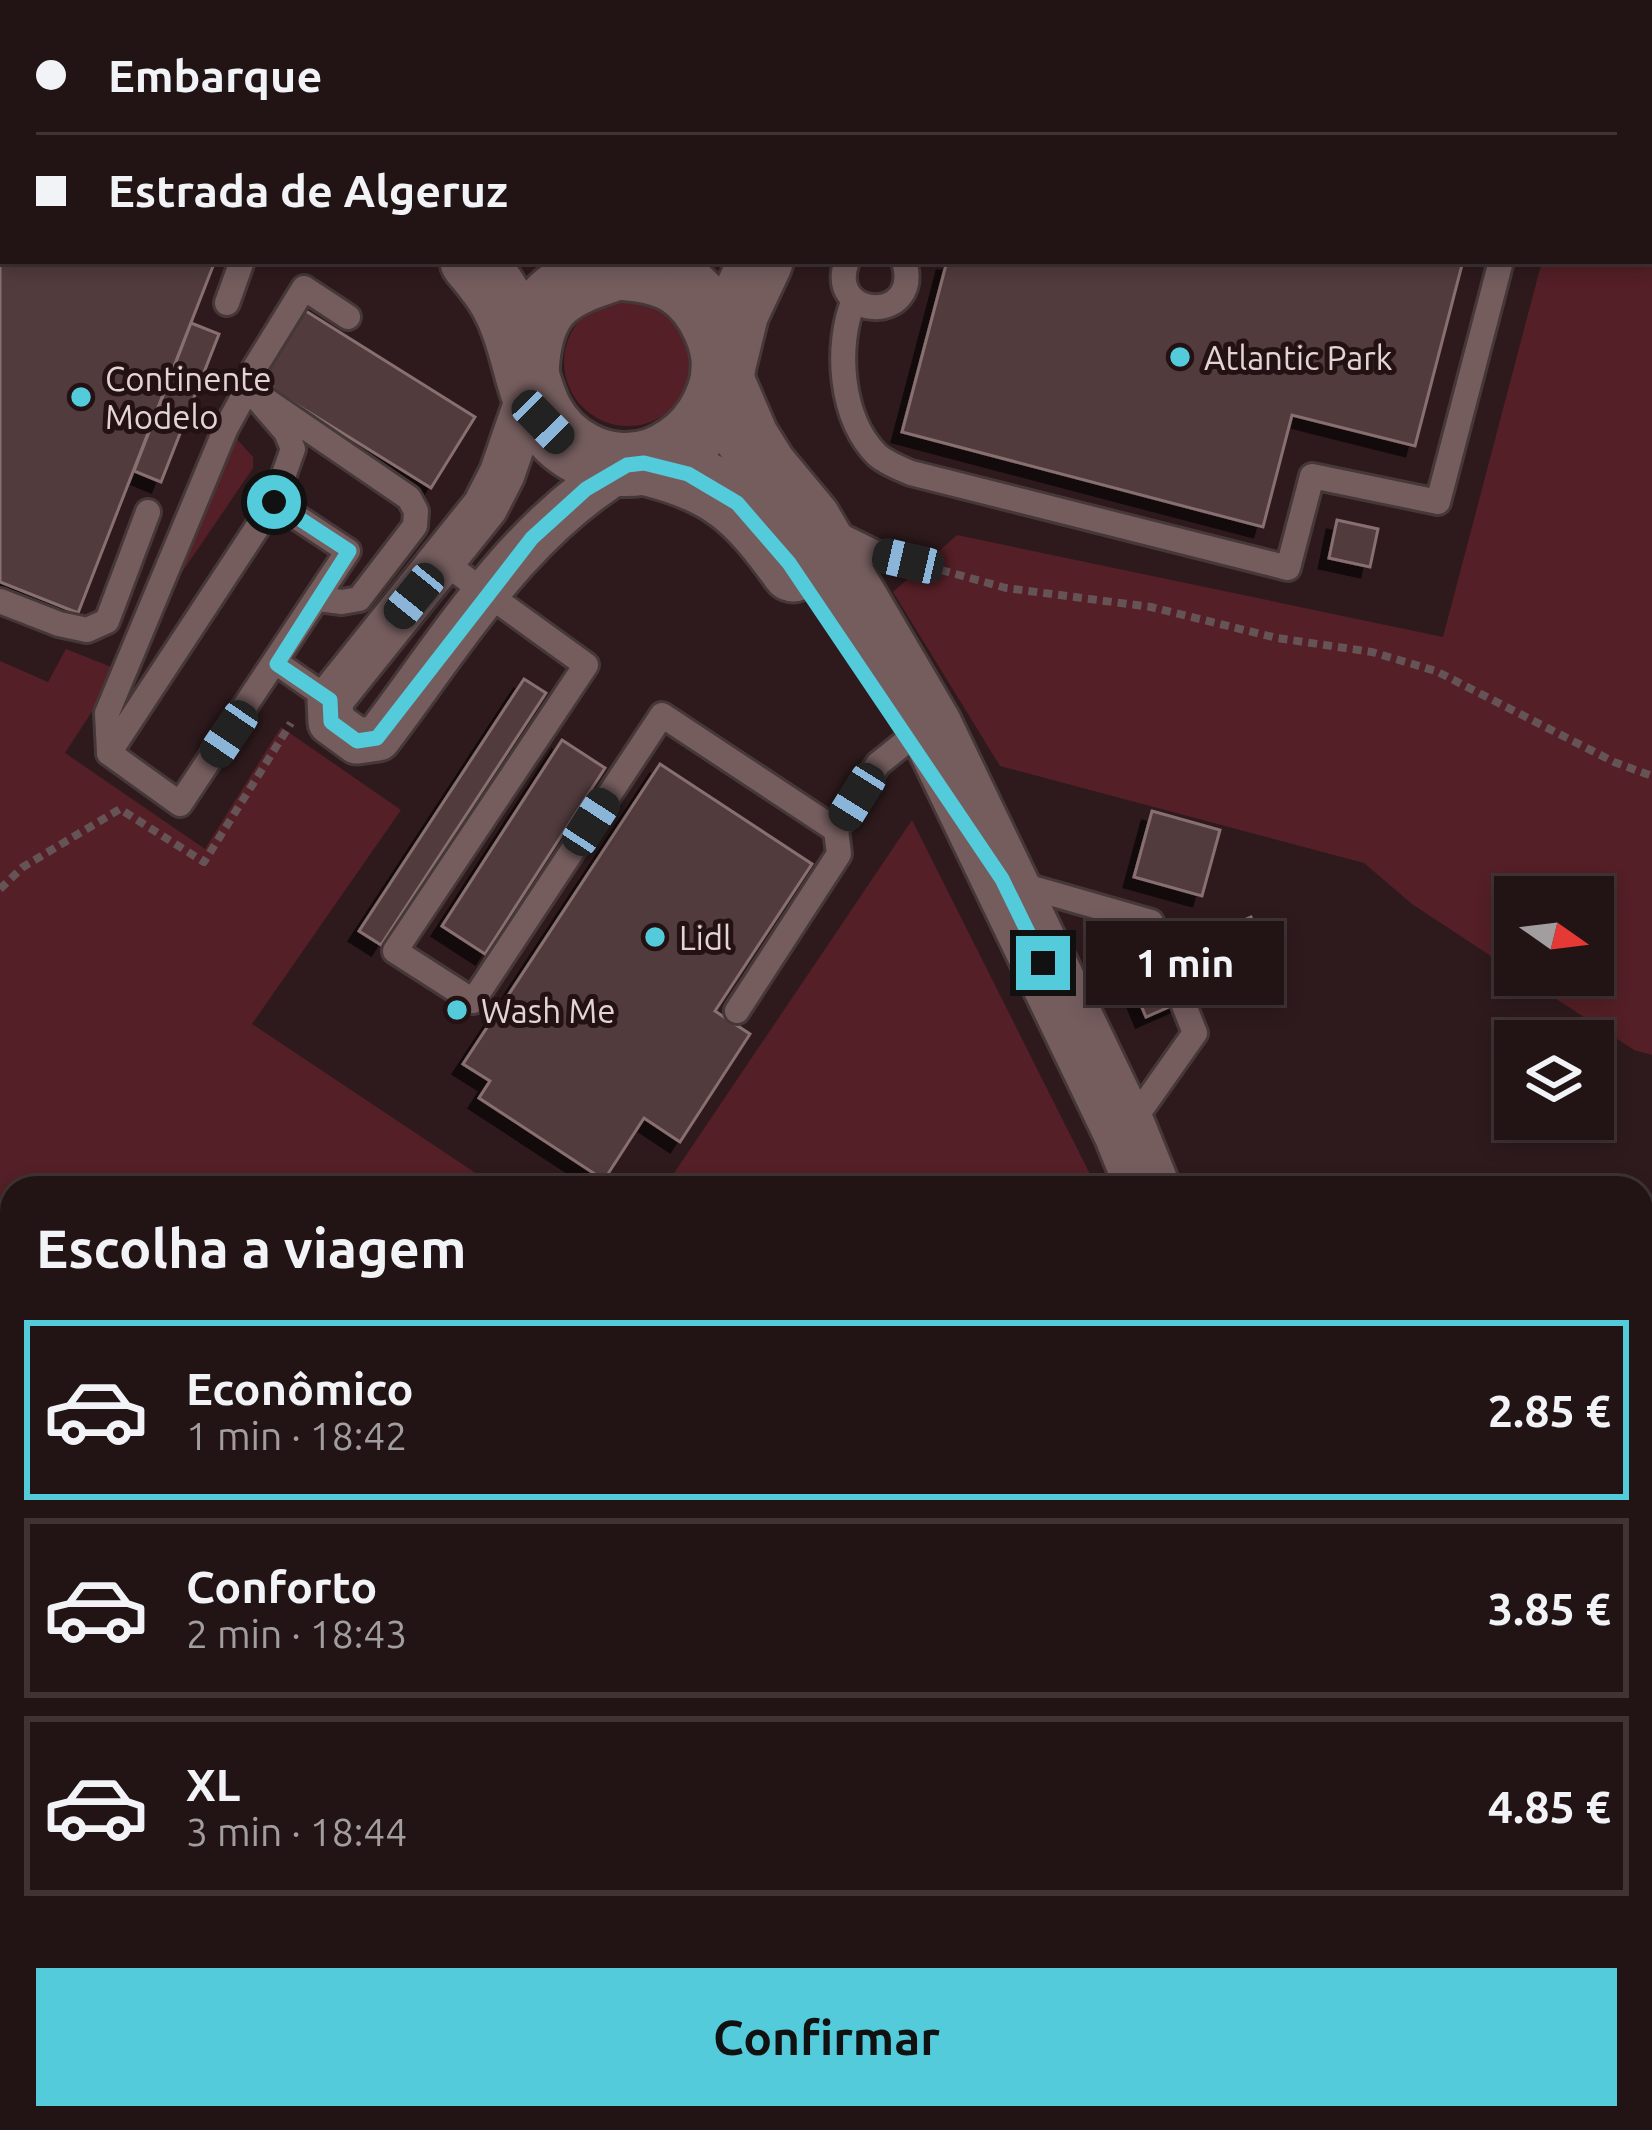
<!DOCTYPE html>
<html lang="pt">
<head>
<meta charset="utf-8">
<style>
	body { margin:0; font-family:Ubuntu,sans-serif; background:#2a1d1e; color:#f1f3f6; height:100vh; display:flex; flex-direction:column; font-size:45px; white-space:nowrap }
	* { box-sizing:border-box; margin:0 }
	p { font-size:39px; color:#a29ea0 }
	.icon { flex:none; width:66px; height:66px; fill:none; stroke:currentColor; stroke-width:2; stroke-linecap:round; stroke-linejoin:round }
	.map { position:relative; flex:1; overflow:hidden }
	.panel { position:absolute; left:0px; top:1176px; width:1653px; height:954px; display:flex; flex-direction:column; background:#221415; border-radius:36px 36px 0 0; box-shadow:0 6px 18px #0003,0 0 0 3px #3f3334 }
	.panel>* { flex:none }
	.guide { position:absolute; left:0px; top:0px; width:1653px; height:264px; box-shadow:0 6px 18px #0003,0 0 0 3px #3f3334; display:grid; align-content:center; height:264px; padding:0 36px; background:#221415 }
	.needle { width:78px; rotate:104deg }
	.controls { position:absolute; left:1494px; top:876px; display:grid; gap:24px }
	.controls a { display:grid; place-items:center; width:120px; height:120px; border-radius:0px; background:#221415; box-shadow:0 6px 18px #0003,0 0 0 3px #3f3334; font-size:60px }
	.end { position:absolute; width:54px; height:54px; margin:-27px; border:15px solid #53cbdb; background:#111; box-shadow:0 0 0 6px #111 }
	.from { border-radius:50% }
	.bubble { position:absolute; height:84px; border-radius:0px; background:#221415; box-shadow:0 6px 18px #0003,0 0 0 3px #3f3334; font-size:39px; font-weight:700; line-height:84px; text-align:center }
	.car { position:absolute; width:36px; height:72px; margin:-36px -18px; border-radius:15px; box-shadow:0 0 9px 3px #0007; background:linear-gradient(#222 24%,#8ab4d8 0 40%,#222 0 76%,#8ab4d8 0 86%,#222 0) }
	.guide b { display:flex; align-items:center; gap:42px; height:114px; font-size:45px }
	.guide b+b { border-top:3px solid #3f3334 }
	.guide i { width:30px; height:30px; background:#f1f3f6 }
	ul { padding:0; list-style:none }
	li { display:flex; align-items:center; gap:36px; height:180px; margin:0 24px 18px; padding:0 12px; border:6px solid #3f3334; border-radius:0px }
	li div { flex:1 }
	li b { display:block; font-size:45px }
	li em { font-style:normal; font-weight:700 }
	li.active { border-color:#53cbdb }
	li>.icon { width:108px; height:108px; stroke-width:1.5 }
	h2 { padding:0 36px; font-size:54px; line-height:144px }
	.action { display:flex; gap:24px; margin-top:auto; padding:24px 36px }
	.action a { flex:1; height:138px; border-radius:0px; background:#53cbdb; color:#111; font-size:48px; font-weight:700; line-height:138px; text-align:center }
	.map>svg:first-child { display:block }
</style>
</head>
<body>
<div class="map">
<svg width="1652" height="2130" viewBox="0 0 1652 2130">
	<defs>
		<filter id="shadow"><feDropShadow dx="-10" dy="10" stdDeviation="0" flood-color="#0009"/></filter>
	</defs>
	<rect width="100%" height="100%" fill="#2e1a1c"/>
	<!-- green -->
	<g fill="#541f26">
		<polygon points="1611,0 1652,0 1652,1055 1634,1050 1520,975 1593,975 1593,897 1515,897 1515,972 1412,904 1364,863 1000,766 893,592 957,535 1443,637 1542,261 1650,261 1650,3 1610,3"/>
		<circle cx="628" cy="362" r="64"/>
		<polygon points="234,436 253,457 253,468 172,587"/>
		<polygon points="66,649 119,670 65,753 205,849 281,727 401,810 252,1024 498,1188 12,1188 12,2118 1162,2118 1153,2130 0,2130 0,661 48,682"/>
		<polygon points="912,820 1097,1188 664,1188"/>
	</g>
	<!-- forest -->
	<polygon fill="#6c333a" points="1641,1987 1652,2001 1652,2130 1153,2130 1162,2118 1641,2118"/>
	<!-- building -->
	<g fill="#513b3c" stroke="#886f70" stroke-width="3" filter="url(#shadow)">
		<polygon points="1229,0 1529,0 1228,3"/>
		<polygon points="0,151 3,261 215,261 78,613 0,582"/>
		<polygon points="947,261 1463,261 1415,446 1292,415 1263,527 902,432"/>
		<polygon points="301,308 475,417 431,488 257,380"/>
		<polygon points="191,323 219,334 161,482 134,471"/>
		<polygon points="1337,520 1378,529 1370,567 1329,558"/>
		<polygon points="524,679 546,693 381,945 359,931"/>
		<polygon points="562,740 605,768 485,954 442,926"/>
		<polygon points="660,764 812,864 715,1011 750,1034 680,1142 644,1118 604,1180 479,1098 490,1081 463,1064"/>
		<polygon points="1152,811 1220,830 1202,896 1134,877"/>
		<polygon points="1251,917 1271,962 1146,1017 1127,972"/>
	</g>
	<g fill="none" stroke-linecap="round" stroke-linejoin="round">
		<!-- lane casing -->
		<g stroke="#463738" stroke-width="30">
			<g id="lane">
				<polyline points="593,0 598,3"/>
				<polyline points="691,3 693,0"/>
				<polyline points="796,3 798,0"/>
				<polyline points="1036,3 1038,0"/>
				<polyline points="1569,3 1570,0"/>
				<polyline points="0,116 3,117"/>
				<path d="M847,261C825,320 923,325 904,261"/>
				<path d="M854,300C835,345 840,418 877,455C886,463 899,468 911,473L1288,568L1312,476L1438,502L1501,261"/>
				<polyline points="227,303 242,261"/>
				<polygon points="274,502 348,551 180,804 109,753"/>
				<polyline points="274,502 293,449 286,432 248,388 254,369 304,288 348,317"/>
				<polyline points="833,532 880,555 917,563"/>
				<polyline points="442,561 586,665 395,951 473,1001 662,715 836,830 878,764 908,740"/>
				<polyline points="0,601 59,624 87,630 107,621 148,512"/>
				<polyline points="277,663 330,700"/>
				<polyline points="109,753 107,713 226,428 248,388 409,498 416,511 415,526 359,599 342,602 318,599"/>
				<polyline points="1015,883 1151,922 1195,1033 1130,1125"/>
				<polyline points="737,1011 839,854 836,830"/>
			</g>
		</g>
		<!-- street casing -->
		<g stroke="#463738" stroke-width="51">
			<g id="street">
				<polyline points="347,3 348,0"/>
				<path d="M530,393L502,474L485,507L330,700L331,722L357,741L378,738C452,641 519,527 627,465"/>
			</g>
		</g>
		<!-- secondary casing -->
		<g stroke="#463738" stroke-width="69">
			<g id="secondary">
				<polyline points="14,0 22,3"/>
				<polyline points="889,3 891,0"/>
				<path d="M472,261C484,275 496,289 504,306C532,359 522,423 583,454C604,465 630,468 654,460C690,446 713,419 722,381C729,346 708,303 680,284C661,272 640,270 618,268"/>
				<polyline points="723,369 737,312 761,261"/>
				<path d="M527,374C530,288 569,285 637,261"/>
				<polyline points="722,380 747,438 765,467 809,520 930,726 1125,1131 1148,1188"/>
				<path d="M644,463C721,481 748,507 793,570"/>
				<polyline points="1641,1906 1652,1919"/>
			</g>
		</g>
		<!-- path -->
		<g stroke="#665355" stroke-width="8" stroke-dasharray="9 6" stroke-linecap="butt">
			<polyline points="1120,0 1123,2"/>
			<polyline points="1106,3 1108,0"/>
			<polyline points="941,570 1006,588 1151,607 1277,638 1372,652 1436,671 1614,762 1652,776"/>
			<polyline points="0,889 23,867 120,809 204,862 291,723"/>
			<polyline points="0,1640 12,1639"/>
			<polyline points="1641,1971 1652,1985"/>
			<polyline points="654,2130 666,2118"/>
			<polyline points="771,2130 776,2118"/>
		</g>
		<!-- lane -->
		<use href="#lane" stroke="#755d5e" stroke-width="24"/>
		<!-- street -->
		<use href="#street" stroke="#755d5e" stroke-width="45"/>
		<!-- secondary -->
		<use href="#secondary" stroke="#755d5e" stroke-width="63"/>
	</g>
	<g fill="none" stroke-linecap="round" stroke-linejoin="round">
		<!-- route -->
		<polyline stroke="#53cbdb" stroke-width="15" points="274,502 349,551 277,664 330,700 331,722 357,741 377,738 532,538 586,489 627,465 644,463 688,474 737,503 789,563 1002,879 1043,963"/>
	</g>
	<!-- markers -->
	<g fill="#53cbdb" stroke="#241113" stroke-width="4.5">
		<circle cx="1180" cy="357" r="12"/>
		<circle cx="81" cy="397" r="12"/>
		<circle cx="655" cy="937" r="12"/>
		<circle cx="457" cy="1010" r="12"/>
	</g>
	<g text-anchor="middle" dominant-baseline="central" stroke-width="10" stroke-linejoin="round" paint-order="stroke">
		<!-- poi labels -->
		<g font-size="33" fill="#e3d5d5" stroke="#241113" text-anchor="start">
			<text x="1204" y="357">Atlantic Park</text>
			<text x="105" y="378">Continente<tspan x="105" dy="38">Modelo</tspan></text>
			<text x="679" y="937">Lidl</text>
			<text x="481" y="1010">Wash Me</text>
		</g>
	</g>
</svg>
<div class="controls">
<a><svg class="needle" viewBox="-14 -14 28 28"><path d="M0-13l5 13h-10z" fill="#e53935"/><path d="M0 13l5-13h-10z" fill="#a29ea0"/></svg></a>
<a><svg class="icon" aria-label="layers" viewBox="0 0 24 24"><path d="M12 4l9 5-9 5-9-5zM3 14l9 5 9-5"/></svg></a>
</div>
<i class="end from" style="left:274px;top:502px"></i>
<i class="end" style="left:1043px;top:963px"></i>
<div class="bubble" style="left:1086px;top:921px;width:198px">1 min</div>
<i class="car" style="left:543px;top:422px;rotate:136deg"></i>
<i class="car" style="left:908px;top:561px;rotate:283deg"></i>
<i class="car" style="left:414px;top:596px;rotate:219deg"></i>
<i class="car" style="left:229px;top:734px;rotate:214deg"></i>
<i class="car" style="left:857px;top:797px;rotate:212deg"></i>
<i class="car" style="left:591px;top:822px;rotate:33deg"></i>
<div class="guide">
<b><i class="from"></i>Embarque</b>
<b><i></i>Estrada de Algeruz</b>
</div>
<section class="panel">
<h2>Escolha a viagem</h2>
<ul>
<li class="active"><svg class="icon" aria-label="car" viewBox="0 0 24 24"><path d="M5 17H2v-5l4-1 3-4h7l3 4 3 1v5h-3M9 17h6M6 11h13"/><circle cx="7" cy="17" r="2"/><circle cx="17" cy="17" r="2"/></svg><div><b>Econômico</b><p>1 min · 18:42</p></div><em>2.85 €</em></li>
<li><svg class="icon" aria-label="car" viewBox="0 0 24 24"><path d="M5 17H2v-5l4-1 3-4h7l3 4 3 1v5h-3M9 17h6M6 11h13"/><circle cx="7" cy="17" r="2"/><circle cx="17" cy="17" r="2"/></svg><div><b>Conforto</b><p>2 min · 18:43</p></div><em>3.85 €</em></li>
<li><svg class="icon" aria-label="car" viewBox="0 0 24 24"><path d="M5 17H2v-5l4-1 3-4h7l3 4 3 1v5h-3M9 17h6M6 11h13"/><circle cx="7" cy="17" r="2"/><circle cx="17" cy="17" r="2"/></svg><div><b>XL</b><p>3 min · 18:44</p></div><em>4.85 €</em></li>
</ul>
<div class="action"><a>Confirmar</a></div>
</section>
</div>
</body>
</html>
